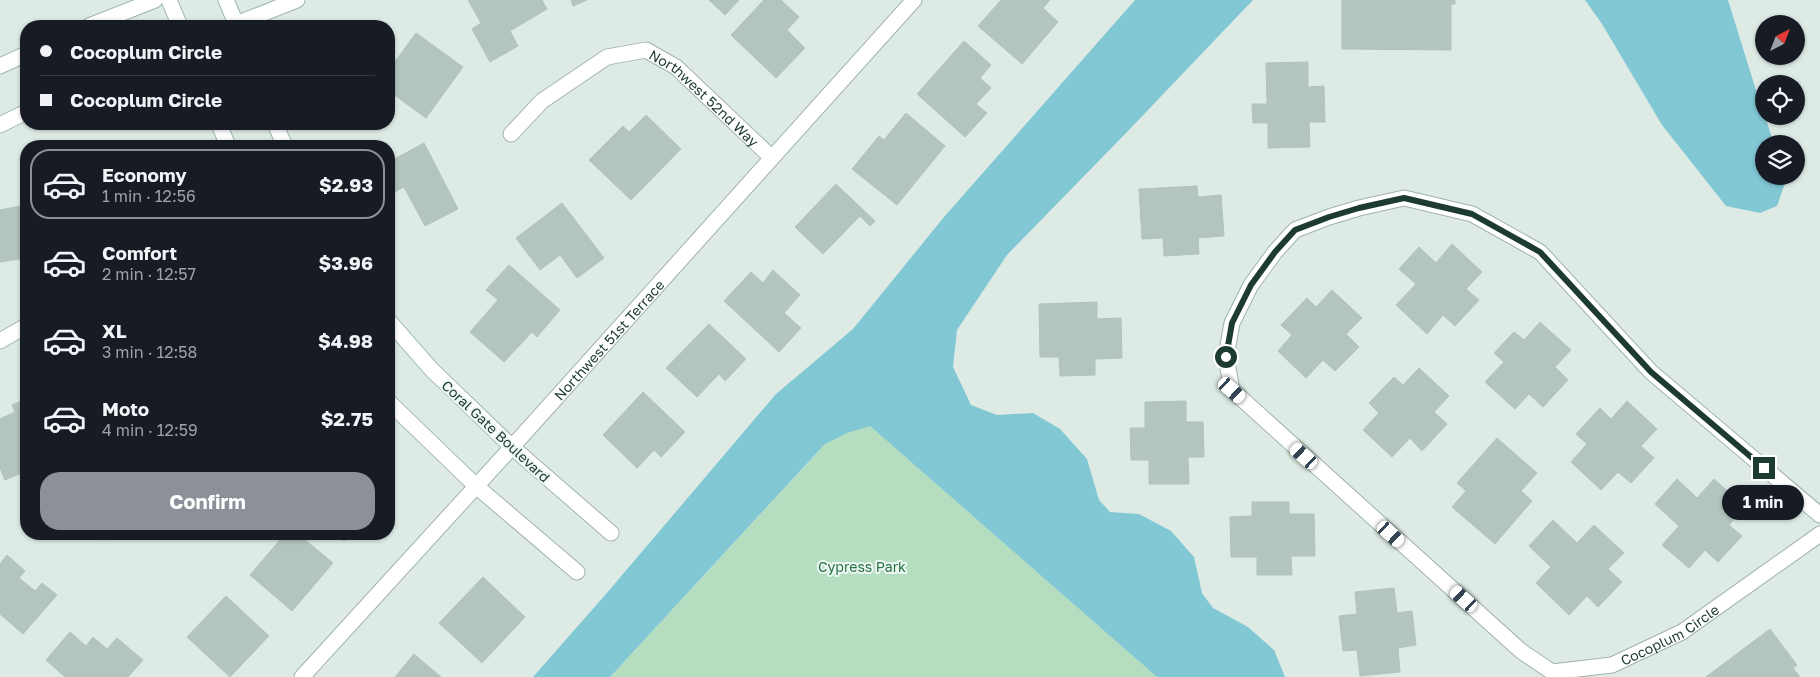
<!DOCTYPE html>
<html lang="en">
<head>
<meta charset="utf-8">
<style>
	body { margin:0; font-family:"Golos Text",sans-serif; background:#20242c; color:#f1f3f6; height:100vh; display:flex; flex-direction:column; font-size:19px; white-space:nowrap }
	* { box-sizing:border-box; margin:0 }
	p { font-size:16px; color:#9ea1a6 }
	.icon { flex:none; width:28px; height:28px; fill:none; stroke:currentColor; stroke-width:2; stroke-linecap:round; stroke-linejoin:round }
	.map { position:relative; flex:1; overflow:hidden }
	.sheet { position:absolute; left:20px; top:140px; width:375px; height:400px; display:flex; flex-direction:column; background:#171b24; border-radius:20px; box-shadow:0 1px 4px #0004 }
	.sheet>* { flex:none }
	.hud { position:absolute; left:20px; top:20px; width:375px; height:110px; border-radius:20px; box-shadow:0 1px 4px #0004; display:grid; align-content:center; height:110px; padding:0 20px; background:#171b24 }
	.needle { width:32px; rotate:42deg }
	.fabs { position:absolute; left:1755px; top:15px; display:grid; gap:10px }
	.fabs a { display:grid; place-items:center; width:50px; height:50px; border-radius:50%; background:#171b24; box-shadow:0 1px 4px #0004; font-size:25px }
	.end { position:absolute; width:22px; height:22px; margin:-11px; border:6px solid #1e3b33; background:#fff; box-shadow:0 0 0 2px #fff }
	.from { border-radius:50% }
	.bubble { position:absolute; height:35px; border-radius:18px; background:#171b24; box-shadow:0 1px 4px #0004; font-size:16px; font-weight:700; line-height:35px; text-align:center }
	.car { position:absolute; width:15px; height:30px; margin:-15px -8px; border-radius:6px; box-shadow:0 0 4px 1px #0007; background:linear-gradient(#fff 24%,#345 0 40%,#fff 0 76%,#345 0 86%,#fff 0) }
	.hud b { display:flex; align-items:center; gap:18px; height:48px; font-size:19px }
	.hud b+b { border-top:1px solid #363941 }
	.hud i { width:12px; height:12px; background:#f1f3f6 }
	ul { padding:9px 0 0; list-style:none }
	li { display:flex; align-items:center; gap:15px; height:70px; margin:0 10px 8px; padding:0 10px; border:2px solid transparent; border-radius:20px }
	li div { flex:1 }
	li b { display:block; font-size:19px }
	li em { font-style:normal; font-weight:700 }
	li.on { border-color:#8c9099 }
	li>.icon { width:45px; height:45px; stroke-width:1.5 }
	.cta { display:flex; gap:10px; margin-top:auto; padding:10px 20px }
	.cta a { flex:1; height:58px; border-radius:20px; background:#8c9099; color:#fff; font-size:20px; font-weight:700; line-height:58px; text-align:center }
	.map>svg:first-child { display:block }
</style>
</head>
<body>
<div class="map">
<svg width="1820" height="677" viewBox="0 0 1820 677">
	<rect width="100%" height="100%" fill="#deebe5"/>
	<!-- green -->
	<polygon fill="#b5ddc0" points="855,412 870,426 1157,677 610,677"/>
	<!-- water -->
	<g fill="#81c7d4">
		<polygon points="1135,0 1253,0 1127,132 1007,255 957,330 953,367 971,405 997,415 1033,413 1060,429 1087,459 1099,500 1110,512 1139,514 1171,531 1194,557 1202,593 1213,608 1248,627 1274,650 1285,677 1157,677 870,426 847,433 825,444 610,677 533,677 606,594 776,394 853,329 944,217"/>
		<polygon points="1585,0 1728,0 1764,116 1765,116 1774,144 1764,144 1764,176 1783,176 1785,183 1777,206 1760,213 1726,206 1662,125 1602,24"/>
	</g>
	<!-- building -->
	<g fill="#b3c5be" stroke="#b0c4bc">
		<polygon points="468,0 542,0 547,9 510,31 518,46 490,62 472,29 481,23"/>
		<polygon points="571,0 587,0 573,6"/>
		<polygon points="709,0 739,0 725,15"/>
		<polygon points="764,0 781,0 799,17 787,30 805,48 776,78 731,35"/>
		<polygon points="1001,0 1050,0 1043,8 1058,22 1022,64 978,26"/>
		<polygon points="1342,0 1455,0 1455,4 1451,4 1451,50 1342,49"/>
		<polygon points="416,33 463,67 426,118 389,91 389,70"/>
		<polygon points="964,41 991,65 980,78 991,88 976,104 987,113 965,137 917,94"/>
		<polygon points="1308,62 1308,87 1324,86 1325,122 1309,122 1310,147 1268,148 1268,123 1253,123 1252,104 1267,104 1266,63"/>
		<polygon points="906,113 945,146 897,205 852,169 879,136 884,140"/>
		<polygon points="646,115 681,149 631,200 589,160 623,126 629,132"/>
		<polygon points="424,143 458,209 425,226 404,187 389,195 389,162"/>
		<polygon points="836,184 875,221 870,226 860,216 823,254 795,227"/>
		<polygon points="1197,186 1198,197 1221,195 1224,236 1198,238 1199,254 1164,256 1163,238 1142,239 1139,189"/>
		<polygon points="562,203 604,258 577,278 560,255 540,270 516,238"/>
		<polygon points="26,205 26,258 0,262 0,210"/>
		<polygon points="1452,244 1482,272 1466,289 1479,300 1455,326 1443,315 1427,334 1396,305 1416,284 1399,269 1419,247 1436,263"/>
		<polygon points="509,265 560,310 537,337 532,332 504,362 470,332 498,300 486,290"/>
		<polygon points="773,270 800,295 784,313 801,328 779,352 724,301 751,272 763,283"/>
		<polygon points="1332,290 1362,318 1346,334 1359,347 1335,371 1323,360 1306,378 1278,351 1292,335 1281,325 1307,298 1316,307"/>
		<polygon points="1097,302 1097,319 1121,318 1122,358 1095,359 1095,375 1060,376 1059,357 1040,357 1039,304"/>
		<polygon points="1540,322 1571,350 1555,367 1568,380 1543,407 1529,394 1515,409 1485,382 1504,362 1494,353 1514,332 1524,340"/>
		<polygon points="709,324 746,359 725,381 719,374 697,397 666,368"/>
		<polygon points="1419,368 1449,396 1434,412 1447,424 1422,451 1410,438 1392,457 1363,430 1379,413 1369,403 1394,377 1403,385"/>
		<polygon points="643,392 685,432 661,457 654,450 637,468 603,435"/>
		<polygon points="26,399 26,471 5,480 0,468 0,419 15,412 12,405"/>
		<polygon points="1186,401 1186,422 1203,422 1204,457 1188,457 1189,484 1149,484 1149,460 1131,460 1130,428 1145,428 1145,402"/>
		<polygon points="1627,401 1657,429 1641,446 1654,458 1631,483 1618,472 1601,490 1571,462 1587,444 1576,434 1600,408 1611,419"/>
		<polygon points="1497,438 1537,473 1521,491 1532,501 1495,544 1452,507 1466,491 1457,483"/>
		<polygon points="389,478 394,483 389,489"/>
		<polygon points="1677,479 1697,498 1714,479 1745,507 1729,525 1742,536 1718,562 1705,550 1689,568 1662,545 1679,526 1655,504"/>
		<polygon points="1252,502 1289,502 1289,514 1314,514 1315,556 1291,556 1292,575 1257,575 1257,557 1231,557 1230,517 1252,516"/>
		<polygon points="1553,520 1577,543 1594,525 1624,553 1608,569 1622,582 1598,607 1587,596 1569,615 1536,583 1551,567 1529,546"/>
		<polygon points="102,534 154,534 103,540"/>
		<polygon points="285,534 298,534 333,563 292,611 250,575"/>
		<polygon points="336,534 350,534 344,541"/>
		<polygon points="7,555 25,571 19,578 35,591 42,583 57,595 23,634 0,614 0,564"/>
		<polygon points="483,577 525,617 482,663 439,623"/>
		<polygon points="1394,588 1397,613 1412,611 1416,645 1398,648 1400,672 1360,676 1357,650 1343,651 1339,616 1357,614 1355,592"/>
		<polygon points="226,596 269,636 230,677 187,637"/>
		<polygon points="1770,629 1797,665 1793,668 1800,677 1706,677"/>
		<polygon points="70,632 86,646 93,637 107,649 117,638 143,660 128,677 65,677 46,660"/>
		<polygon points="414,654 441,677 395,677"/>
	</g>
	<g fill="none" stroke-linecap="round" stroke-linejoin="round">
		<!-- street casing -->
		<g stroke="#a1b3ac" stroke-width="17">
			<g id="street">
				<path id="s1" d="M511,134L542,101L607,57L646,50L676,67L771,157"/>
				<polyline points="0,341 26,326"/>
				<polyline points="512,447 611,533"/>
				<polyline points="476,486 577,572"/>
				<path id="s2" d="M1820,515L1651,372L1540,252L1472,214L1404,198L1359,208L1329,217L1295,230L1275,252L1251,285L1232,323L1226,357L1232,390L1521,651L1552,672L1612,665L1682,632L1820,534"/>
				<path id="s3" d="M302,677L512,447L914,0"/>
			</g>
		</g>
		<!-- secondary casing -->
		<g stroke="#9cb7ad" stroke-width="17">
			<g id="secondary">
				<polyline points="169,0 180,26"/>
				<polyline points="226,0 237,26"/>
				<polyline points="89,26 155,0"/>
				<polyline points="231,26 297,0"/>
				<polyline points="0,66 26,54"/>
				<polyline points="219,124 228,146"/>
				<polyline points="275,124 285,146"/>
				<polyline points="0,125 26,112"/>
				<polyline points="389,321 432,370 512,447"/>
				<polyline points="389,402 476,486"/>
			</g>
		</g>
		<!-- street -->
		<use href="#street" stroke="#fff" stroke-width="15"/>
		<!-- secondary -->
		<use href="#secondary" stroke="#fff" stroke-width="15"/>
	</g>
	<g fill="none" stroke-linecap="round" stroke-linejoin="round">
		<!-- route -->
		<polyline stroke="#1e3b33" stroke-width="6" points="1226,357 1232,323 1251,285 1275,252 1295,230 1329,217 1359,208 1404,198 1472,214 1540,252 1651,372 1764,468"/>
	</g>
	<g text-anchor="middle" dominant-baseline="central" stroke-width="4" stroke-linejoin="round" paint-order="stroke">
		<!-- street labels -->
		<g font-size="14" fill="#1e3b33" stroke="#eef7f3">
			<text stroke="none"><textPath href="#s1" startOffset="239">Northwest 52nd Way</textPath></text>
			<text stroke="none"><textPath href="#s3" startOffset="456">Northwest 51st Terrace</textPath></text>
			<text transform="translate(496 431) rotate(43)">Coral Gate Boulevard</text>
			<text stroke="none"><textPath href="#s2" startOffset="1380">Cocoplum Circle</textPath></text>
		</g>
		<!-- park labels -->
		<g font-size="14" fill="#267444" stroke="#eef7f3">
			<text x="862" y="566">Cypress Park</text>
		</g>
	</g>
</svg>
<div class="fabs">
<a><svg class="needle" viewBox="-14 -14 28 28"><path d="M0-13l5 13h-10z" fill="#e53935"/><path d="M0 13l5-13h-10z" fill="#9ea1a6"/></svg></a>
<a><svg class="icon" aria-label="locate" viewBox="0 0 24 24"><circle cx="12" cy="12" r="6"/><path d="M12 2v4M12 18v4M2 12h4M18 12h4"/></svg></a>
<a><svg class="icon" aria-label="layers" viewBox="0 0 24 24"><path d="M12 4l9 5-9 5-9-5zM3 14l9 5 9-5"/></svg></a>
</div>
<i class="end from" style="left:1226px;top:357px"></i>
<i class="end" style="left:1764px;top:468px"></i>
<div class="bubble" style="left:1722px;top:485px;width:82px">1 min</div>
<i class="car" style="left:1232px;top:390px;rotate:132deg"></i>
<i class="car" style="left:1304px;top:456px;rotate:312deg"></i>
<i class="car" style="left:1391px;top:534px;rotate:132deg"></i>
<i class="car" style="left:1464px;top:599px;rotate:312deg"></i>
<div class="hud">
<b><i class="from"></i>Cocoplum Circle</b>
<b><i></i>Cocoplum Circle</b>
</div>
<section class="sheet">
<ul>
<li class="on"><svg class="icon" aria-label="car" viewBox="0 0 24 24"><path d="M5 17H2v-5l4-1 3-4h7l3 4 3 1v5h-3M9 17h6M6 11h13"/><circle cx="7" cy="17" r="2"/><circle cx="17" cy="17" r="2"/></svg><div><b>Economy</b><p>1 min · 12:56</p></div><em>$2.93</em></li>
<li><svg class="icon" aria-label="car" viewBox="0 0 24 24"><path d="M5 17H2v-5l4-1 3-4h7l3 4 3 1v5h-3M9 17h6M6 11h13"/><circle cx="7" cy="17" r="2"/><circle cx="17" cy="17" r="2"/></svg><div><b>Comfort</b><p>2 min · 12:57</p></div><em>$3.96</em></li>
<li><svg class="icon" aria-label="car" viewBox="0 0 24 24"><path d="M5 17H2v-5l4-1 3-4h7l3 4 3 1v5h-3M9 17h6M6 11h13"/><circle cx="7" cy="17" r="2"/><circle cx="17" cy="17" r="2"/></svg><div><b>XL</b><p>3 min · 12:58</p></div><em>$4.98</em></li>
<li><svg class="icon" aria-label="car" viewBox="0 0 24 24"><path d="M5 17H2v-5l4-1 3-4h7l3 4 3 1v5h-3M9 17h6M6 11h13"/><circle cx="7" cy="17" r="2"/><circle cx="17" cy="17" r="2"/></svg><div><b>Moto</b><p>4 min · 12:59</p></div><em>$2.75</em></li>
</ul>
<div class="cta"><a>Confirm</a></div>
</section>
</div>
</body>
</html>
